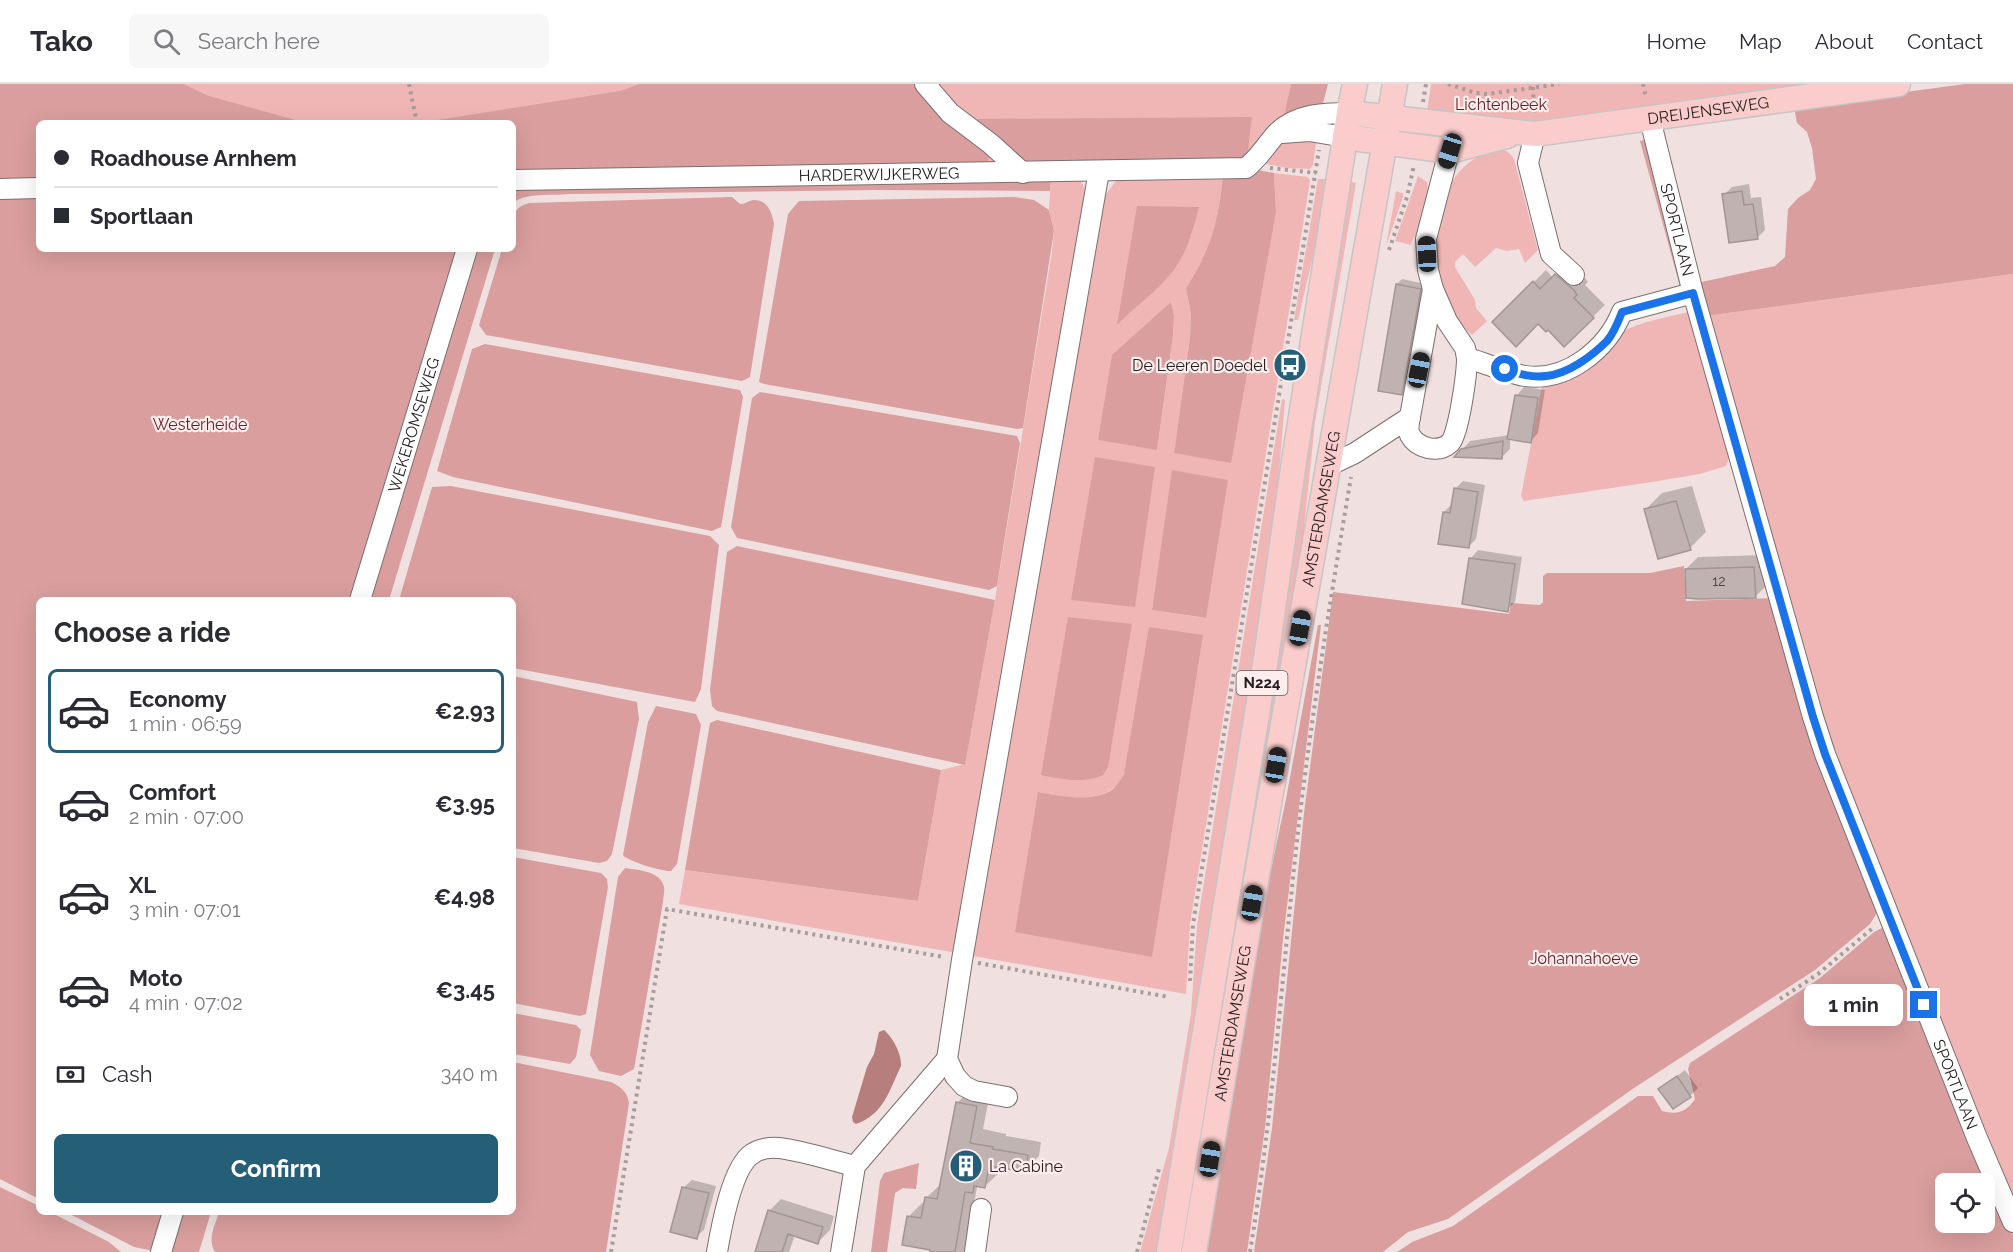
<!DOCTYPE html>
<html lang="en">
<head>
<meta charset="utf-8">
<style>
	body { margin:0; font-family:Raleway,sans-serif; background:#f7f7f7; color:#2b2b33; height:100vh; display:flex; flex-direction:column; font-size:22px; white-space:nowrap }
	* { box-sizing:border-box; margin:0 }
	p { font-size:20px; color:#7c7c81 }
	.icon { flex:none; width:33px; height:33px; fill:none; stroke:currentColor; stroke-width:2; stroke-linecap:round; stroke-linejoin:round }
	.map { position:relative; flex:1; overflow:hidden }
	.details { position:absolute; left:36px; top:513px; width:480px; height:618px; display:flex; flex-direction:column; background:#fff; border-radius:9px; box-shadow:0 6px 24px #0002 }
	.details>* { flex:none }
	.guide { position:absolute; left:36px; top:36px; width:480px; height:132px; border-radius:9px; box-shadow:0 6px 24px #0002; display:grid; align-content:center; height:132px; padding:0 18px; background:#fff }
	.fabs { position:absolute; left:1935px; top:1089px; display:grid; gap:12px }
	.fabs a { display:grid; place-items:center; width:60px; height:60px; border-radius:9px; background:#fff; box-shadow:0 6px 24px #0002; font-size:30px }
	.end { position:absolute; width:27px; height:27px; margin:-14px; border:8px solid #1a73e8; background:#fff; box-shadow:0 0 0 3px #fff }
	.from { border-radius:50% }
	.bubble { position:absolute; height:42px; border-radius:9px; background:#fff; box-shadow:0 6px 24px #0002; font-size:20px; font-weight:700; line-height:42px; text-align:center }
	.car { position:absolute; width:18px; height:36px; margin:-18px -9px; border-radius:8px; box-shadow:0 0 4px 2px #0007; background:linear-gradient(#222 24%,#8ab4d8 0 40%,#222 0 76%,#8ab4d8 0 86%,#222 0) }
	.guide b { display:flex; align-items:center; gap:21px; height:57px; font-size:22px }
	.guide b+b { border-top:2px solid #e1e1e2 }
	.guide i { width:15px; height:15px; background:#2b2b33 }
	ul { padding:0; list-style:none }
	li { display:flex; align-items:center; gap:18px; height:84px; margin:0 12px 9px; padding:0 6px; border:3px solid transparent; border-radius:9px }
	li div { flex:1 }
	li b { display:block; font-size:22px }
	li em { font-style:normal; font-weight:700 }
	li.active { border-color:#245e77 }
	li>.icon { width:54px; height:54px; stroke-width:1.5 }
	h2 { padding:0 18px; font-size:27px; line-height:72px }
	.pay { display:flex; align-items:center; gap:15px; height:66px; padding:0 18px; font-size:22px }
	.pay p { margin-inline-start:auto }
	.cta { display:flex; gap:12px; margin-top:auto; padding:12px 18px }
	.cta a { flex:1; height:69px; border-radius:9px; background:#245e77; color:#fff; font-size:24px; font-weight:700; line-height:69px; text-align:center }
	header { display:flex; align-items:center; gap:36px; box-sizing:border-box; height:84px; padding:0 30px; background:#fff; border-bottom:2px solid #e1e1e2 }
	header strong { font-size:28px }
	nav { display:flex; gap:33px; margin-inline-start:auto; font-size:21px }
	.search { width:420px; height:54px; background:#f7f7f7; display:flex; align-items:center; gap:15px; box-sizing:border-box; padding:0 21px; border-radius:9px; color:#7c7c81; font-size:22px }
	.map>svg:first-child { display:block }
</style>
</head>
<body>
<header>
<strong>Tako</strong>
<div class="search"><svg class="icon" aria-label="search" viewBox="0 0 24 24"><circle cx="10" cy="10" r="6"/><path d="M15 15l6 6"/></svg>Search here</div>
<nav><a>Home</a><a>Map</a><a>About</a><a>Contact</a></nav>
</header>
<div class="map">
<svg width="2013" height="1168" viewBox="0 0 2013 1168">
	<rect width="100%" height="100%" fill="#f0e1e0"/>
	<!-- green -->
	<g fill="#f0b6b5" fill-rule="evenodd">
		<polygon points="0,0 1327,0 1247,74 1248,64 1229,78 788,85 513,39 39,39"/>
		<polygon points="1431,0 1838,0 1543,40 1427,27"/>
		<polygon points="1305,54 1316,59 1313,81 1310,85 1287,84 1266,80 1264,77 1281,57"/>
		<path d="M1493,65C1504,65 1508,66 1514,75L1538,166L1525,179L1519,165L1507,167L1496,164L1475,183L1463,170L1455,178V183L1475,216L1476,224L1487,237L1472,251C1434,218 1430,173 1443,126C1447,112 1449,99 1459,88C1469,77 1480,71 1493,65Z"/>
		<path d="M1274,89L1308,93L1310,97L1190,840L1186,910L968,871L1102,115L1119,93L1223,92C1218,138 1211,165 1186,204L1191,230L1190,253L1174,369L1276,128ZM1192,149L1180,174L1170,191L1118,240ZM1171,218L1174,231L1173,252L1157,366L1152,236ZM1157,492L1205,534L1152,526ZM1130,661L1152,873L1039,708C1066,714 1112,722 1124,689C1128,680 1128,670 1130,661Z"/>
		<path d="M1418,92L1427,98C1430,108 1424,140 1418,148C1414,153 1413,154 1411,161L1395,157Z"/>
		<polygon points="1079,93 1088,112 957,869 679,820 685,786 918,817 941,686 965,680 995,516 1052,168 1054,147 1049,125 1051,95"/>
		<polygon points="1318,95 1327,95 1313,172 1298,236 1294,236"/>
		<polygon points="1350,98 1356,99 1315,338 1302,463 1183,1168 1179,1168"/>
		<polygon points="1396,107 1404,110 1386,162"/>
		<polygon points="2013,190 2013,1124 1829,668 1706,232"/>
		<path d="M1692,227L1731,368L1726,382L1700,390L1652,398L1524,417L1521,412L1542,302C1572,292 1593,265 1620,249C1641,237 1669,233 1692,227Z"/>
		<polygon points="1282,315 1285,316 1277,413 1257,560 1157,1168 1140,1168 1169,1064 1191,929 1197,841"/>
	</g>
	<!-- forest -->
	<g fill="#da9e9e" fill-rule="evenodd">
		<polygon points="0,0 183,0 209,12 306,39 39,39 39,99 0,100"/>
		<polygon points="640,0 920,0 988,67 989,74 986,82 513,89 513,39 419,39 620,7"/>
		<polygon points="1291,0 1328,0 1323,19 1320,22 1283,37"/>
		<polygon points="1965,0 2013,0 2013,190 1706,232 1697,199 1775,182 1785,173 1788,125 1798,114 1810,106 1816,95 1812,64 1807,48 1797,39 1794,23"/>
		<polygon points="1252,33 1247,74 1239,77 1023,81 963,35"/>
		<polygon points="1644,56 1649,59 1686,202 1681,206 1640,57"/>
		<path d="M1258,86L1274,89L1276,128L1231,379L1174,369L1190,253L1191,230L1186,204C1211,165 1218,138 1223,92Z"/>
		<path d="M1051,95L1050,107L877,106L569,110C553,112 526,108 513,119V101Z"/>
		<polygon points="0,110 39,110 39,165 462,165 355,516 39,516 39,1115 0,1095"/>
		<path d="M732,113L740,120C746,120 749,116 754,116C768,116 772,129 774,140L750,293L742,297L486,251L479,241L502,165H513C513,146 506,125 529,119Z"/>
		<polygon points="1014,113 1034,116 1049,126 1054,147 1023,344 1017,345 764,300 759,298 788,130 799,117"/>
		<path d="M1137,122L1199,123C1193,146 1186,173 1169,192C1154,209 1134,224 1117,241Z"/>
		<polygon points="472,165 495,165 389,516 365,516"/>
		<polygon points="1171,218 1174,231 1173,252 1157,366 1098,356 1112,271"/>
		<polygon points="485,260 740,306 743,313 721,443 712,447 453,393 437,387 472,265"/>
		<polygon points="760,308 1017,352 1020,359 997,502 989,506 737,454 731,443 752,314"/>
		<polygon points="1095,373 1155,383 1135,523 1071,516"/>
		<polygon points="1172,386 1228,396 1206,534 1152,526"/>
		<polygon points="451,402 710,452 719,461 701,605 695,618 513,584 513,516 399,516 432,403"/>
		<polygon points="737,462 995,516 965,681 717,627 712,622 710,606 727,468"/>
		<polygon points="1684,482 1686,517 1775,514 1878,827 1870,840 1815,886 1634,1004 1448,1135 1408,1148 1383,1168 1254,1168 1272,1044 1304,729 1333,508 1509,530 1511,519 1540,521 1543,518 1543,492 1547,489 1650,489"/>
		<path d="M1068,533L1132,540L1108,683L1103,691C1085,700 1060,695 1041,691Z"/>
		<polygon points="1318,541 1321,541 1283,855 1265,1044 1247,1168 1204,1168 1263,823 1286,715"/>
		<path d="M1149,543L1203,551L1152,873L1015,848L1038,708C1060,712 1093,719 1113,705C1117,701 1121,695 1124,690Z"/>
		<polygon points="513,592 637,618 639,635 612,770 607,777 599,779 513,764"/>
		<path d="M656,622L696,630L701,641L677,780L671,787C663,788 627,777 623,771L648,638Z"/>
		<polygon points="717,636 941,686 918,817 685,786 710,639"/>
		<polygon points="513,773 601,789 607,795 608,803 586,930 580,932 513,919"/>
		<path d="M625,784C638,786 661,787 664,803C665,807 663,814 663,818L634,985L621,992L599,987L590,971L618,793Z"/>
		<path d="M1882,844L1886,845L1972,1057L2013,1151V1168H1397L1412,1158L1453,1142L1638,1012H1653L1662,1027C1678,1031 1686,1028 1695,1015L1688,985L1690,979L1820,894L1874,848ZM1946,1100H1984V1138H1946Z"/>
		<polygon points="513,929 576,941 581,946 576,973 570,980 513,970"/>
		<path d="M513,978L611,998C621,1003 627,1007 629,1019L606,1168H215C207,1156 215,1141 219,1128H513Z"/>
		<polygon points="919,1079 916,1105 903,1104 895,1109 887,1168 871,1168 880,1097 884,1089"/>
		<polygon points="0,1103 39,1122 39,1128 50,1128 109,1158 121,1168 0,1168"/>
		<polygon points="66,1128 169,1128 154,1167 134,1163"/>
		<polygon points="178,1128 211,1128 199,1168 166,1168"/>
	</g>
	<!-- water -->
	<path fill="#b77e7e" d="M884,946C893,954 902,970 901,982C889,1007 884,1030 856,1040L853,1038L852,1033L867,983L874,970L879,948Z"/>
	<!-- shadow -->
	<g fill="#0003">
		<polygon points="1749,100 1751,114 1761,113 1765,146 1757,154 1724,111 1732,103"/>
		<polygon points="1568,179 1585,194 1588,198 1585,201 1605,221 1564,261 1548,244 1538,238 1494,238 1546,186 1553,194"/>
		<polygon points="1402,195 1425,200 1407,304 1401,309 1397,200"/>
		<polygon points="1524,303 1545,306 1538,349 1531,357 1510,354 1510,365 1502,373 1462,366 1470,357 1509,351 1517,311"/>
		<polygon points="1463,397 1485,401 1476,455 1468,463 1444,428 1452,420 1455,405"/>
		<polygon points="1692,402 1706,448 1690,464 1646,425 1662,409"/>
		<polygon points="1478,466 1522,473 1515,518 1507,526 1471,474"/>
		<polygon points="1766,471 1768,500 1756,512 1686,485 1698,473"/>
		<polygon points="1685,986 1698,1004 1690,1012 1660,1005"/>
		<polygon points="971,1005 990,1009 983,1045 1006,1050 1006,1052 1041,1058 1039,1072 1025,1086 1000,1082 999,1089 985,1102 978,1101 977,1103 966,1165 963,1168 931,1168 908,1133 922,1119 925,1120 926,1114 941,1100 957,1019"/>
		<polygon points="692,1096 716,1102 704,1146 696,1153 672,1147 684,1103"/>
		<polygon points="781,1115 834,1132 830,1146 818,1158 795,1151 789,1168 757,1168 769,1127"/>
	</g>
	<!-- building -->
	<g fill="#c0b2b1" stroke="#a39594" stroke-width="1.5">
		<polygon points="1742,107 1744,121 1753,120 1758,155 1729,159 1722,110"/>
		<polygon points="1555,190 1574,206 1577,211 1574,214 1594,234 1564,263 1548,246 1546,248 1538,240 1516,263 1492,238 1533,197 1540,205"/>
		<polygon points="1396,200 1421,205 1402,311 1378,307"/>
		<polygon points="1515,311 1538,314 1531,359 1507,355"/>
		<polygon points="1503,357 1502,375 1454,373 1461,365"/>
		<polygon points="1454,404 1478,408 1469,464 1438,460 1443,428 1450,429"/>
		<polygon points="1676,417 1691,466 1658,475 1644,425"/>
		<polygon points="1469,474 1515,480 1508,528 1462,520"/>
		<polygon points="1754,483 1756,514 1698,515 1686,514 1685,485"/>
		<polygon points="1677,992 1691,1013 1673,1025 1658,1005"/>
		<polygon points="956,1018 977,1022 970,1059 993,1063 993,1065 1028,1071 1026,1088 989,1082 985,1104 974,1102 973,1109 965,1108 955,1168 930,1168 930,1166 902,1161 907,1132 921,1134 925,1113 937,1115"/>
		<polygon points="682,1103 709,1109 697,1155 670,1148"/>
		<polygon points="768,1126 823,1143 818,1160 788,1150 782,1168 755,1168"/>
	</g>
	<g fill="none" stroke-linecap="round" stroke-linejoin="round">
		<!-- minor casing -->
		<g stroke="#7c6f6e" stroke-width="22">
			<g id="minor">
				<polyline points="925,0 950,29 991,60 1023,89"/>
				<path id="s1" d="M1650,35L1693,209L1813,633L1825,670L1977,1054L2013,1138"/>
				<polyline points="1282,49 1309,47 1345,53"/>
				<polyline points="1535,50 1528,79 1551,170 1574,191"/>
				<path id="s2" d="M513,96L1246,84C1259,74 1266,61 1277,49C1296,30 1324,29 1349,29"/>
				<polyline points="0,105 39,104"/>
				<path d="M1467,274C1486,279 1506,289 1525,292C1567,298 1607,265 1622,228L1693,209"/>
				<path d="M1410,333C1409,339 1407,345 1410,351C1417,364 1438,370 1450,359C1459,350 1467,288 1467,274L1465,264L1447,237L1433,205L1428,186L1426,155L1453,52"/>
				<polyline points="1328,382 1355,369 1410,333 1433,205"/>
				<path id="s3" d="M360,516L467,165"/>
				<polyline points="1007,1013 974,1007 964,1002 955,992 947,975 962,876 1099,87"/>
				<polyline points="161,1168 173,1128"/>
				<path d="M717,1168C721,1145 732,1083 752,1070C759,1065 770,1063 779,1064C804,1067 830,1076 855,1082"/>
				<polyline points="841,1168 855,1082 947,975"/>
				<polyline points="975,1168 981,1125"/>
			</g>
		</g>
		<!-- major casing -->
		<g stroke="#c6c4c4" stroke-width="27">
			<g id="major">
				<path id="s4" d="M1349,29L1535,50L1898,0"/>
				<polyline points="1345,53 1450,67 1507,52"/>
				<polyline points="1169,1168 1265,581 1294,377 1349,29 1355,0"/>
				<path id="s5" d="M1194,1168L1264,749L1395,0"/>
			</g>
		</g>
		<!-- path -->
		<g stroke="#a79c9b" stroke-width="4" stroke-dasharray="3 4.5" stroke-linecap="butt">
			<polyline points="409,0 417,39"/>
			<polyline points="1448,0 1476,9 1488,10 1559,0"/>
			<polyline points="1643,0 1646,14"/>
			<polyline points="1533,3 1534,31"/>
			<polyline points="1423,18 1426,0"/>
			<polyline points="1270,84 1316,89"/>
			<polyline points="1389,166 1407,113 1414,81"/>
			<polyline points="978,879 1169,913"/>
			<polyline points="1190,897 1193,840 1319,66"/>
			<polyline points="1780,915 1818,890 1874,843"/>
			<polyline points="611,1168 667,825 944,873"/>
			<polyline points="1137,1168 1159,1085"/>
			<path d="M1250,1168C1274,1023 1283,876 1300,730C1314,617 1332,505 1351,393"/>
		</g>
		<!-- minor -->
		<use href="#minor" stroke="#fff" stroke-width="20"/>
		<!-- major -->
		<use href="#major" stroke="#facccc" stroke-width="24"/>
	</g>
	<g fill="none" stroke-linecap="round" stroke-linejoin="round">
		<!-- route -->
		<path stroke="#1a73e8" stroke-width="8" d="M1505,285C1519,290 1532,294 1546,292C1568,290 1592,272 1607,257C1614,249 1618,238 1622,228L1693,209L1813,633L1825,670L1924,921"/>
	</g>
	<!-- icons -->
	<defs>
		<g id="bus-disc" transform="scale(1.725)"><circle r="9.5" fill="#245e77" stroke="#fdeeed"/><path d="M-5-6H5V4H4V6H2V4H-2V6H-4V4H-5ZM-3.5-4V0h7V-4ZM-3.5 1.2v1.5H-2V1.2ZM2 1.2v1.5H3.5V1.2Z" fill="#fff"/></g>
		<g id="building-disc" transform="scale(1.725)"><circle r="9.5" fill="#245e77" stroke="#fdeeed"/><path d="M-4-6H4V6H1V3H-1V6H-4ZM-2.5-4.3h1.7v1.8h-1.7ZM.8-4.3h1.7v1.8H.8ZM-2.5-1h1.7V.8h-1.7ZM.8-1h1.7V.8H.8Z" fill="#fff"/></g>
	</defs>
	<g fill-rule="evenodd">
		<use href="#bus-disc" x="1290" y="281"/>
		<use href="#building-disc" x="966" y="1082"/>
	</g>
	<g text-anchor="middle" dominant-baseline="central" stroke-width="4.5" stroke-linejoin="round" paint-order="stroke">
		<!-- number labels -->
		<g font-size="14" fill="#4a4343">
			<text x="1719" y="497">12</text>
		</g>
		<!-- shield labels -->
		<rect fill="#fdeeed" stroke="#645c5c" stroke-width="1.5" x="1236.5" y="587" width="51" height="24" rx="4.5"/>
		<g font-size="15" font-weight="bold" fill="#231e1e">
			<text x="1262" y="599">N224</text>
		</g>
		<!-- park labels -->
		<g font-size="16" fill="#631d23" stroke="#fdeeed">
			<text x="1501" y="20">Lichtenbeek</text>
			<text x="200" y="340">Westerheide</text>
			<text x="1584" y="874">Johannahoeve</text>
		</g>
		<!-- street labels -->
		<g font-size="16" fill="#231e1e" stroke="#fdeeed">
			<text stroke="none"><textPath href="#s4" startOffset="362">DREIJENSEWEG</textPath></text>
			<text stroke="none"><textPath href="#s2" startOffset="366">HARDERWIJKERWEG</textPath></text>
			<text stroke="none"><textPath href="#s1" startOffset="114">SPORTLAAN</textPath></text>
			<text stroke="none"><textPath href="#s3" startOffset="183">WEKEROMSEWEG</textPath></text>
			<text stroke="none"><textPath href="#s5" startOffset="754">AMSTERDAMSEWEG</textPath></text>
			<text stroke="none"><textPath href="#s5" startOffset="232">AMSTERDAMSEWEG</textPath></text>
			<text stroke="none"><textPath href="#s1" startOffset="1014">SPORTLAAN</textPath></text>
		</g>
		<!-- poi labels -->
		<g font-size="16" fill="#231e1e" stroke="#fdeeed" text-anchor="end">
			<text x="1267" y="281">De Leeren Doedel</text>
			<text x="989" y="1082" text-anchor="start">La Cabine</text>
		</g>
	</g>
</svg>
<div class="fabs">
<a><svg class="icon" aria-label="locate" viewBox="0 0 24 24"><circle cx="12" cy="12" r="6"/><path d="M12 2v4M12 18v4M2 12h4M18 12h4"/></svg></a>
</div>
<i class="end from" style="left:1505px;top:285px"></i>
<i class="end" style="left:1924px;top:921px"></i>
<div class="bubble" style="left:1804px;top:900px;width:99px">1 min</div>
<i class="car" style="left:1450px;top:67px;rotate:197deg"></i>
<i class="car" style="left:1427px;top:170px;rotate:358deg"></i>
<i class="car" style="left:1419px;top:286px;rotate:11deg"></i>
<i class="car" style="left:1300px;top:544px;rotate:10deg"></i>
<i class="car" style="left:1276px;top:681px;rotate:10deg"></i>
<i class="car" style="left:1252px;top:819px;rotate:10deg"></i>
<i class="car" style="left:1210px;top:1075px;rotate:9deg"></i>
<div class="guide">
<b><i class="from"></i>Roadhouse Arnhem</b>
<b><i></i>Sportlaan</b>
</div>
<section class="details">
<h2>Choose a ride</h2>
<ul>
<li class="active"><svg class="icon" aria-label="car" viewBox="0 0 24 24"><path d="M5 17H2v-5l4-1 3-4h7l3 4 3 1v5h-3M9 17h6M6 11h13"/><circle cx="7" cy="17" r="2"/><circle cx="17" cy="17" r="2"/></svg><div><b>Economy</b><p>1 min · 06:59</p></div><em>€2.93</em></li>
<li><svg class="icon" aria-label="car" viewBox="0 0 24 24"><path d="M5 17H2v-5l4-1 3-4h7l3 4 3 1v5h-3M9 17h6M6 11h13"/><circle cx="7" cy="17" r="2"/><circle cx="17" cy="17" r="2"/></svg><div><b>Comfort</b><p>2 min · 07:00</p></div><em>€3.95</em></li>
<li><svg class="icon" aria-label="car" viewBox="0 0 24 24"><path d="M5 17H2v-5l4-1 3-4h7l3 4 3 1v5h-3M9 17h6M6 11h13"/><circle cx="7" cy="17" r="2"/><circle cx="17" cy="17" r="2"/></svg><div><b>XL</b><p>3 min · 07:01</p></div><em>€4.98</em></li>
<li><svg class="icon" aria-label="car" viewBox="0 0 24 24"><path d="M5 17H2v-5l4-1 3-4h7l3 4 3 1v5h-3M9 17h6M6 11h13"/><circle cx="7" cy="17" r="2"/><circle cx="17" cy="17" r="2"/></svg><div><b>Moto</b><p>4 min · 07:02</p></div><em>€3.45</em></li>
</ul>
<div class="pay"><svg class="icon" aria-label="cash" viewBox="0 0 24 24"><path d="M3 7h18v10H3z"/><circle cx="12" cy="12" r="2"/></svg>Cash<p>340 m</p></div>
<div class="cta"><a>Confirm</a></div>
</section>
</div>
</body>
</html>
